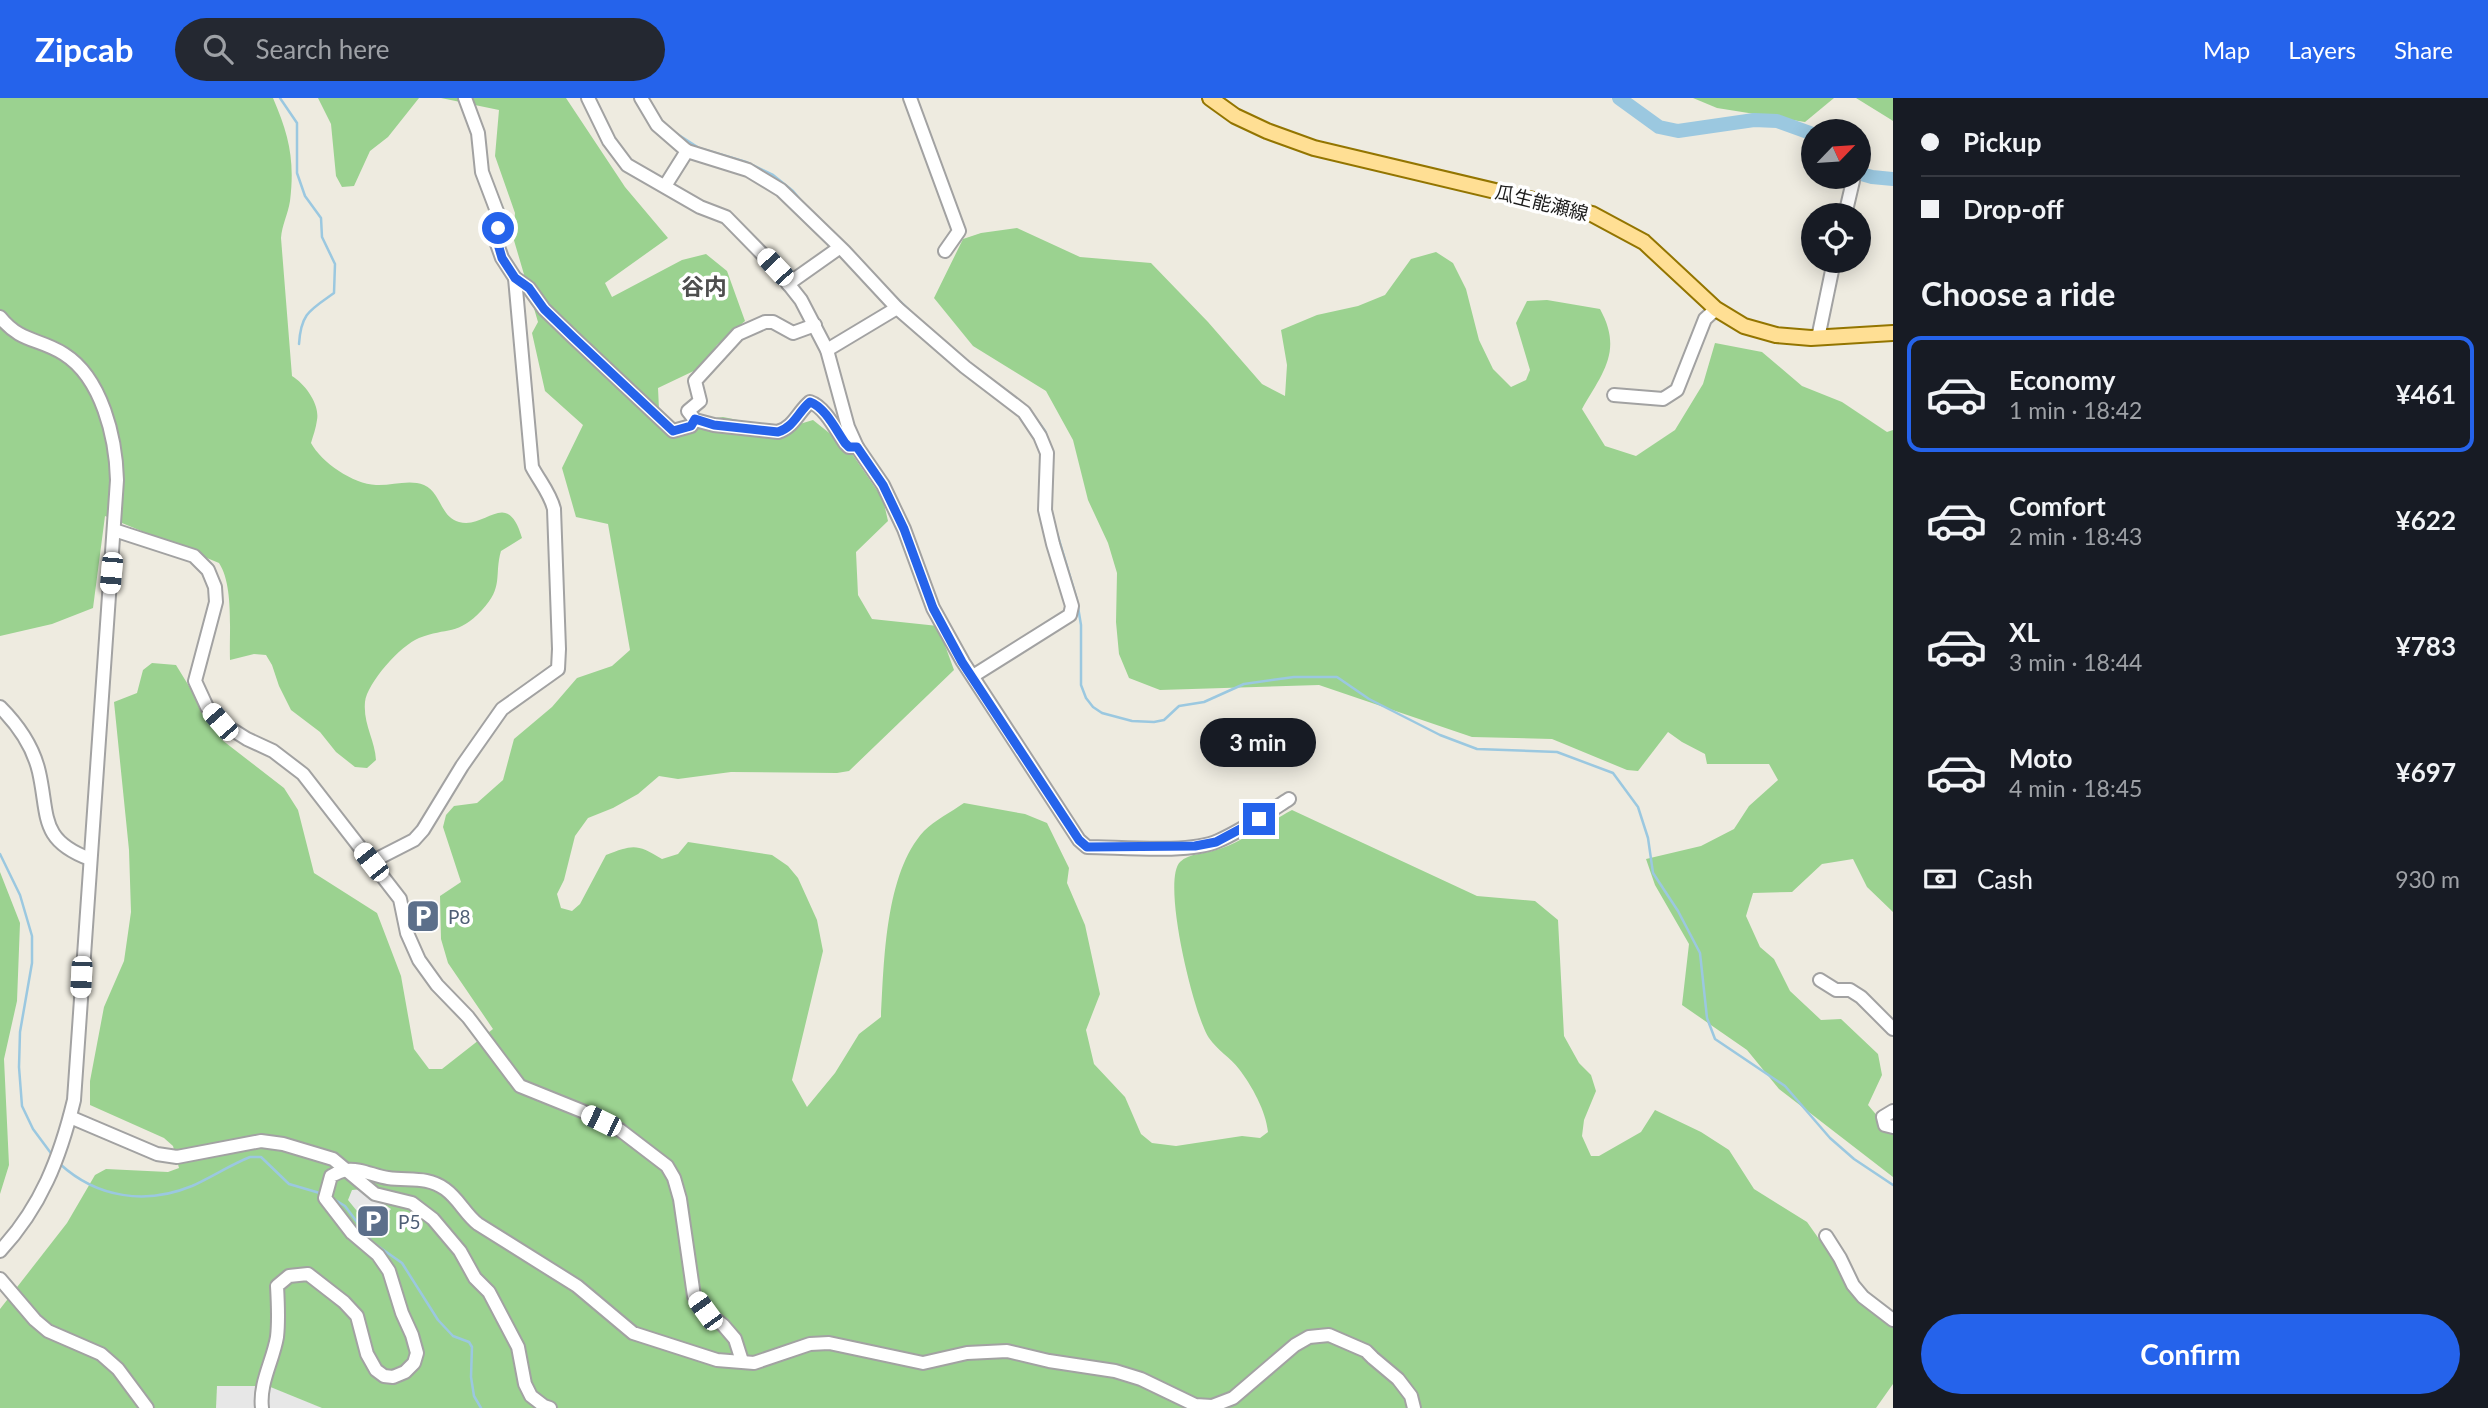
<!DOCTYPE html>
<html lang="en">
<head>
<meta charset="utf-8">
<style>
	body { margin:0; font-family:Lato,"Noto Sans JP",sans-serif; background:#242831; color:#f1f3f6; height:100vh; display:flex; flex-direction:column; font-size:26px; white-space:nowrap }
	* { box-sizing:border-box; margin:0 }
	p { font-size:23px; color:#9ea1a6 }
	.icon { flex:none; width:38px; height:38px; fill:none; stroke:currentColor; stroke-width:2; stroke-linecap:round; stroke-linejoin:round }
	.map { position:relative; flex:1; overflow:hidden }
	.details { display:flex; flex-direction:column; background:#171b24; width:595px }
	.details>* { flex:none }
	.banner { display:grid; align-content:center; height:154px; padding:0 28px; background:#171b24 }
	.needle { width:46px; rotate:65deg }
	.controls { position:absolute; left:1801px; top:21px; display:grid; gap:14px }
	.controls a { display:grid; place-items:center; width:70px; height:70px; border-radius:50%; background:#171b24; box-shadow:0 4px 18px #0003; font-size:35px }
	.end { position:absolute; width:32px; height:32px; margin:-16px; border:9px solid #2563eb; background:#fff; box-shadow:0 0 0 4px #fff }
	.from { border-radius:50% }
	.bubble { position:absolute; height:49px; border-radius:24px; background:#171b24; box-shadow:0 4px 18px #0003; font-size:23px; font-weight:700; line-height:49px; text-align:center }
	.car { position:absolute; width:21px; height:42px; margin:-21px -10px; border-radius:9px; box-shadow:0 0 5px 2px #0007; background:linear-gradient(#fff 24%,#345 0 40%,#fff 0 76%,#345 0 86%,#fff 0) }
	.banner b { display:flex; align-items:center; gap:24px; height:66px; font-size:26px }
	.banner b+b { border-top:2px solid #363941 }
	.banner i { width:18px; height:18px; background:#f1f3f6 }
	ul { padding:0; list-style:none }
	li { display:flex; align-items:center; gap:21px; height:116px; margin:0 14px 10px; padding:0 14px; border:4px solid transparent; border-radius:14px }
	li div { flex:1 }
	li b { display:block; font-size:26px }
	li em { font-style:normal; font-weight:700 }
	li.on { border-color:#2563eb }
	li>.icon { width:63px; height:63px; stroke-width:1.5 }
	h2 { padding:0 28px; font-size:32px; line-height:84px }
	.pay { display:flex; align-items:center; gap:18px; height:77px; padding:0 28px; font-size:26px }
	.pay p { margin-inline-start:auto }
	.button { display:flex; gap:14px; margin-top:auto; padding:14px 28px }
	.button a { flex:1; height:80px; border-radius:42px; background:#2563eb; color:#fff; font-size:28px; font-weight:700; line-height:80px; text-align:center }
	header { display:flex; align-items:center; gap:42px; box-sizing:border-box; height:98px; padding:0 35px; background:#2563eb; color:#fff }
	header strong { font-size:33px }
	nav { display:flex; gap:38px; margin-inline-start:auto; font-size:24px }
	.search { width:490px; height:63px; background:#242831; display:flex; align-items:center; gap:18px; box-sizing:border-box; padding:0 24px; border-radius:38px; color:#9ea1a6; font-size:26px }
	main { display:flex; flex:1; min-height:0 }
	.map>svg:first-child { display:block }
</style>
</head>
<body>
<header>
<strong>Zipcab</strong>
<div class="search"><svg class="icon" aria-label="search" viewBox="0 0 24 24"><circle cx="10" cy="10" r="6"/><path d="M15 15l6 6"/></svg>Search here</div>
<nav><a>Map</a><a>Layers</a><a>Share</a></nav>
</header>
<main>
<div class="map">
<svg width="1893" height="1310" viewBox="0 0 1893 1310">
	<rect width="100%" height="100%" fill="#eeebe0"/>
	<!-- forest -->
	<g fill="#9bd290">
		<path d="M0,0H273C289,37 295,62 290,103C288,116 282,127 281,140L292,278C305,286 320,306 317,322C316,330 313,338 311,345C321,364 353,386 376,387C391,388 409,381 424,387C441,394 440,419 459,424C486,432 507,389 522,440L501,453C494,477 504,489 482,512C458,538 447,529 419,540C401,547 367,585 365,604C363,626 375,642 376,662L367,670L355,669L336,654L320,634L291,612L279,588L272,567L266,557L254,556L230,562C229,534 234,488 219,465L105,418L93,510L52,526L0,538Z"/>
		<polygon points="318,0 419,0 388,39 370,53 354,88 342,89 336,78 331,26"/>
		<path d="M441,0H566L625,89L668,140L605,185L612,199L682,162L706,156L727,173L745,223L717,247L700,270L658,290L659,311L674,326L723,319L783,331L813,322L848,350L883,401L888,423L856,454L858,497L872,521L938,528L954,572L849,673L837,675L731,674L678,681L659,678L638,696L613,710L588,720L575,738L564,782L557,796L561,810L572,813L580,806L606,757C634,746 637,746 662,761L678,756L688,744L772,757L788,768L798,780L817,822L823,853L792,982L807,1009L835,975L859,936L881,919C884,864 885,775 924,733C935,722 951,714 964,705L1025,716L1047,725L1069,770L1067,785L1085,827L1100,896L1086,932L1094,966L1125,999L1141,1036L1152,1045L1176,1048L1242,1038L1260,1040L1268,1034C1266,1013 1252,988 1239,971C1231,960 1217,952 1209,940C1194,918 1161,783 1180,764C1189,755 1205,756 1216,752C1238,746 1270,724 1292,712L1477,798L1535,803L1558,822L1564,938L1579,965L1591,977L1596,993L1584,1022L1582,1038L1591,1058H1599L1641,1034L1655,1012L1701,1034L1729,1052L1754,1091L1807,1124L1853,1189L1893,1225V1286L1876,1310H0V1211L67,1125L95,1077L106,1071L168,1074L179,1070L173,1048L164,1040L90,1007V983L104,909L124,863L131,814L129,752L114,604L137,595L143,572L152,565L176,567L222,642L284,690L298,712L314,775L377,815L401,878L414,951L429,971H442L493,931L448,865L441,841L440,798L461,784L443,729L446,717L454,708L477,705L503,682L514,641L552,609L577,580L612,568L630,552L608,426L576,419L562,370L583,327L545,293L532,235L538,224L513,139L515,115L495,58L499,12Z"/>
		<polygon points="1693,0 1834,0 1805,24 1717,10"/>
		<polygon points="1856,0 1893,0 1893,23 1890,21"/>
		<path d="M1017,130L1080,159L1151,165L1208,224L1262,286L1285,298L1287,267L1281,232L1317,217L1358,208L1385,197L1411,161L1436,154L1453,165L1466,191L1479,242L1493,271L1511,289L1526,282L1530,272L1516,225L1527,203L1547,202L1600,211C1623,253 1603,274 1582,311L1605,348L1636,358L1675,332L1703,286L1715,245L1762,254L1802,288L1842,304L1887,334L1893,332V814L1867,789L1853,761L1822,766L1792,794L1753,795L1746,818L1760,849L1774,861L1790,893L1821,922L1841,921L1878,956L1882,977L1868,1007L1885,1027H1893V1079L1779,991L1747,952L1682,907L1689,846L1655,787L1646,761L1701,748L1734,731L1749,708L1778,682L1769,666H1707L1705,656L1682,644L1668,634L1638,673L1627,672L1552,641L1472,639L1319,587L1160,592L1129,580L1119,556L1116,524L1117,475L1108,445L1088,402L1073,342L1046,293L973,248L934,200L963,141L981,135Z"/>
		<polygon points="0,774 20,825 17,903 4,961 9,1067 0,1096"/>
	</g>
	<!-- parking -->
	<g fill="#e7e7e7">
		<polygon points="410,803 431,804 435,817 416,833"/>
		<polygon points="363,1091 391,1111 374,1134 348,1102 352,1092"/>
		<polygon points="217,1288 268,1288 322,1310 216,1310"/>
	</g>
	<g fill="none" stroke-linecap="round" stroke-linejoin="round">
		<!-- stream -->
		<g stroke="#9bc8e0" stroke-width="2.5">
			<path d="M280,0L297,25V75L305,98L321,120L322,139L335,166L334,195C310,212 301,215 299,246"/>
			<polyline points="674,34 699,50 746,64 773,77 793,93 803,105"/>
			<polyline points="886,190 909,212"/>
			<polyline points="983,275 1020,303"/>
			<polyline points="1032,315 1045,333 1049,345"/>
			<polyline points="1057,435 1077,502"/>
			<polyline points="1078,509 1081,527 1081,587 1086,600 1093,609 1102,615 1132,623 1154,624 1164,622 1179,608 1204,604 1244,586 1294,579 1337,579 1369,601 1440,637 1477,651 1557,654 1613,675 1638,709 1648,740 1653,775 1678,813 1700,855 1707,920 1715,941 1785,988 1830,1040 1854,1061 1893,1087"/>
			<polyline points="0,756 20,797 32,838 32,865 20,934 19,969 22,1008 33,1031 53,1058"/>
			<path d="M60,1066C97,1100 146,1107 192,1088C212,1079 230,1067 250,1059H261L289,1086L323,1096"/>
			<polyline points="332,1100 345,1108 372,1144 402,1165 438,1222 453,1238 469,1244 472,1249 471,1279 474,1298 481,1310"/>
		</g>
		<!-- river -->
		<g stroke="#9bc8e0" stroke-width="14">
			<polyline points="1619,0 1659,29 1678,33 1754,22 1777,23 1813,36"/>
			<polyline points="1858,75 1872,79 1893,81"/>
		</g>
		<!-- minor casing -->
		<g stroke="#a2a2a2" stroke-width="16">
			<g id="minor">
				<polyline points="465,0 478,35 482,74 501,124 498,130 497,146 502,160 515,180 529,190 544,211 573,239 673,333 691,328 695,322"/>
				<path d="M588,0L609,43L627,67L700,109L726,119L775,169L801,202L827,252L848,329L857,349L883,387L904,431L933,510L963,564L1079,742L1087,749C1120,749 1189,756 1218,743C1243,732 1266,716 1289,701"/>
				<polyline points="641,0 657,27 687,53 665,88"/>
				<polyline points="910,0 959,133 945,153"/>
				<polyline points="687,53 748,72 781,92 844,153 897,210 965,269 1024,314 1040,338 1047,355 1045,412 1053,446 1072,508 1070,517 973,578"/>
				<polyline points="1845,117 1853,83"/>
				<polyline points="788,186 839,150"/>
				<path d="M0,219C21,245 39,240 64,256C102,280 116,340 117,382L74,1002C60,1060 41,1109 0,1153"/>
				<path d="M815,227L793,235L773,224H765L738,236L695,283L700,303L688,313L695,322L714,327L778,334C794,329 798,314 810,304C825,309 836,332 845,345L849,349H857"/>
				<polyline points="1818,240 1834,163"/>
				<polyline points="827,252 897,210"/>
				<polyline points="1614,297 1663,301 1677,292 1705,221 1716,211"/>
				<polyline points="114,432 194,458 208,472 215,489 216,504 195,583 207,609 220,624 247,641 273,653 303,676 400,801 407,835 419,862 437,887 468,919 520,988 582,1013 620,1032 667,1068 674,1080 680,1101 694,1198 705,1213 723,1227 735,1241 742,1263"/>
				<path d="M0,609C18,627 33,648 39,674C49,718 39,742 90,761"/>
				<path d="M371,764L414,742L423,732L462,668L502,611L558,571L559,551L554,411C550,395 540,384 532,369L515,180"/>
				<polyline points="1820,882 1836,892 1850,892 1861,899 1893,931"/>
				<polyline points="1893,1013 1883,1019 1885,1027 1893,1029"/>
				<polyline points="70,1019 157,1056 177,1059 261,1043 283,1046 333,1061 375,1096 412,1105 433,1121 460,1153 475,1180 489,1194 518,1249 525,1286 531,1298 544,1308 550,1310"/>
				<polyline points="1826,1138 1840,1160 1853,1187 1863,1199 1893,1222"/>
				<polyline points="0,1181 35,1222 48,1233 101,1256 118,1271 147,1310"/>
				<path d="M262,1310C259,1285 273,1263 277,1239C279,1222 278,1205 277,1188L289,1178L308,1176L344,1204L357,1218L367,1256L376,1272L384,1278L393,1279L405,1274L414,1265L417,1255L412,1237L402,1215L389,1173L378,1157L352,1135L325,1100L331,1078C335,1076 341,1073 346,1072C360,1070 374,1078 388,1080C409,1083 427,1078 445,1091C459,1101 465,1116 478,1126L577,1188L633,1235L717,1262L754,1265L810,1246L829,1245L923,1265L967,1255L1007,1253L1049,1263L1115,1273L1141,1281L1195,1307L1212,1308L1233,1300L1295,1247L1309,1239L1329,1237L1366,1253L1373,1260L1398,1281L1411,1298L1414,1310"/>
			</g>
		</g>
		<!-- major casing -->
		<g stroke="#937500" stroke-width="18">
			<polyline id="major" points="1210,0 1235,18 1267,33 1314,50 1592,116 1644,144 1716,211 1744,228 1776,237 1811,240 1893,235"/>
		</g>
		<!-- minor -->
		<use href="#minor" stroke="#fff" stroke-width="12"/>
		<!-- major -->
		<use href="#major" stroke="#ffdf94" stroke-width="14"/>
	</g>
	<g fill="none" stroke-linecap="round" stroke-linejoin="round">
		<!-- route -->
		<path stroke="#2563eb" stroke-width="9" d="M498,130V146L502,160L515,180L529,190L544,211L573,239L673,333L691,328L695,321L714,327L778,334C794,329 798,314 810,304C825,309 836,332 845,345L849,349H857L883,387L904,431L933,510L962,564L1079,742L1087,749L1195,748L1216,744L1259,721"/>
	</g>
	<!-- icons -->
	<defs>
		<g id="parking-square" transform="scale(1.75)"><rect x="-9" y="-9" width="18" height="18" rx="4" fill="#5c6f8a" stroke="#fff"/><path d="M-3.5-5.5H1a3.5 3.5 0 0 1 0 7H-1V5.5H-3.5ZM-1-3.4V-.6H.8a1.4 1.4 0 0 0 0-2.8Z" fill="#fff"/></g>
	</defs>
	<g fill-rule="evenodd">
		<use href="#parking-square" x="423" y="818"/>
		<use href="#parking-square" x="373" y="1123"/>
	</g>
	<g text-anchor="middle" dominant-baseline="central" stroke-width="7" stroke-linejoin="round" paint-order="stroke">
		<!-- street labels -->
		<g font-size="19" fill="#1b1b1b" stroke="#fff">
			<text transform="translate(1542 104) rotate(14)">瓜生能瀬線</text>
		</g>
		<!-- service labels -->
		<g font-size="19" fill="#4e5e75" stroke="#fff" text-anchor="start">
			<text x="448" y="818">P8</text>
			<text x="398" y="1123">P5</text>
		</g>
		<!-- quarter labels -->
		<g font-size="23" font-weight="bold" fill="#4e4e4e" stroke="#fff">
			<text x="704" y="188">谷内</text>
		</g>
	</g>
</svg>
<div class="controls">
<a><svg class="needle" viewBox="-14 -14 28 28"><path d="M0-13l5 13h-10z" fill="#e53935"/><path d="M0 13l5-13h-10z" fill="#9ea1a6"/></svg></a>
<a><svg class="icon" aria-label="locate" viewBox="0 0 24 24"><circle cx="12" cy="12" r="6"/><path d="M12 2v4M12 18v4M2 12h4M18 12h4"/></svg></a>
</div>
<i class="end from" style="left:498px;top:130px"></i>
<i class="end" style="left:1259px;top:721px"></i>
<div class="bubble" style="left:1200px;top:620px;width:116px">3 min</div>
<i class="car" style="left:775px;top:169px;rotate:317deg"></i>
<i class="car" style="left:111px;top:475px;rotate:185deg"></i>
<i class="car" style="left:220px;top:624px;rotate:319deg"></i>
<i class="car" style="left:371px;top:764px;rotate:322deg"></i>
<i class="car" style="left:81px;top:879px;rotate:183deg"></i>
<i class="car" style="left:601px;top:1023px;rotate:296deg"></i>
<i class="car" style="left:705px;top:1213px;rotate:324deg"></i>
</div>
<section class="details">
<div class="banner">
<b><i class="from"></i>Pickup</b>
<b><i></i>Drop-off</b>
</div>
<h2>Choose a ride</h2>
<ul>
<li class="on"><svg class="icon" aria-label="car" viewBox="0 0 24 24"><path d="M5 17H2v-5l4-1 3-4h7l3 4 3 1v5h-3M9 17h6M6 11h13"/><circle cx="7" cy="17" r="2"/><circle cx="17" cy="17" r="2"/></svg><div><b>Economy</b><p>1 min · 18:42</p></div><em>¥461</em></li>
<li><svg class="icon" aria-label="car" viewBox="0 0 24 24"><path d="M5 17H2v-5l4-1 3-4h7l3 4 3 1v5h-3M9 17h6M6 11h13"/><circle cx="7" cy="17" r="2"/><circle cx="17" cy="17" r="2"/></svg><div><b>Comfort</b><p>2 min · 18:43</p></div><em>¥622</em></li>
<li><svg class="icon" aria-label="car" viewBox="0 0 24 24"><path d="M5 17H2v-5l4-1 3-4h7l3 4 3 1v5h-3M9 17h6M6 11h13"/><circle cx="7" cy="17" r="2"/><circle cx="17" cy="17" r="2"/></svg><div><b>XL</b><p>3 min · 18:44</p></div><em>¥783</em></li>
<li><svg class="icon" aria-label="car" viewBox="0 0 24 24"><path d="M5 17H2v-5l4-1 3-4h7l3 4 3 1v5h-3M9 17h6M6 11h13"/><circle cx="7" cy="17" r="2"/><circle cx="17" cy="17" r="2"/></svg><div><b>Moto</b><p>4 min · 18:45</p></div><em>¥697</em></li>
</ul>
<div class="pay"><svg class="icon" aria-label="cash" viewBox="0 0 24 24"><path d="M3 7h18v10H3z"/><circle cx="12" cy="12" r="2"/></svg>Cash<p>930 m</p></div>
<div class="button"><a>Confirm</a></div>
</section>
</main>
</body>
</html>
